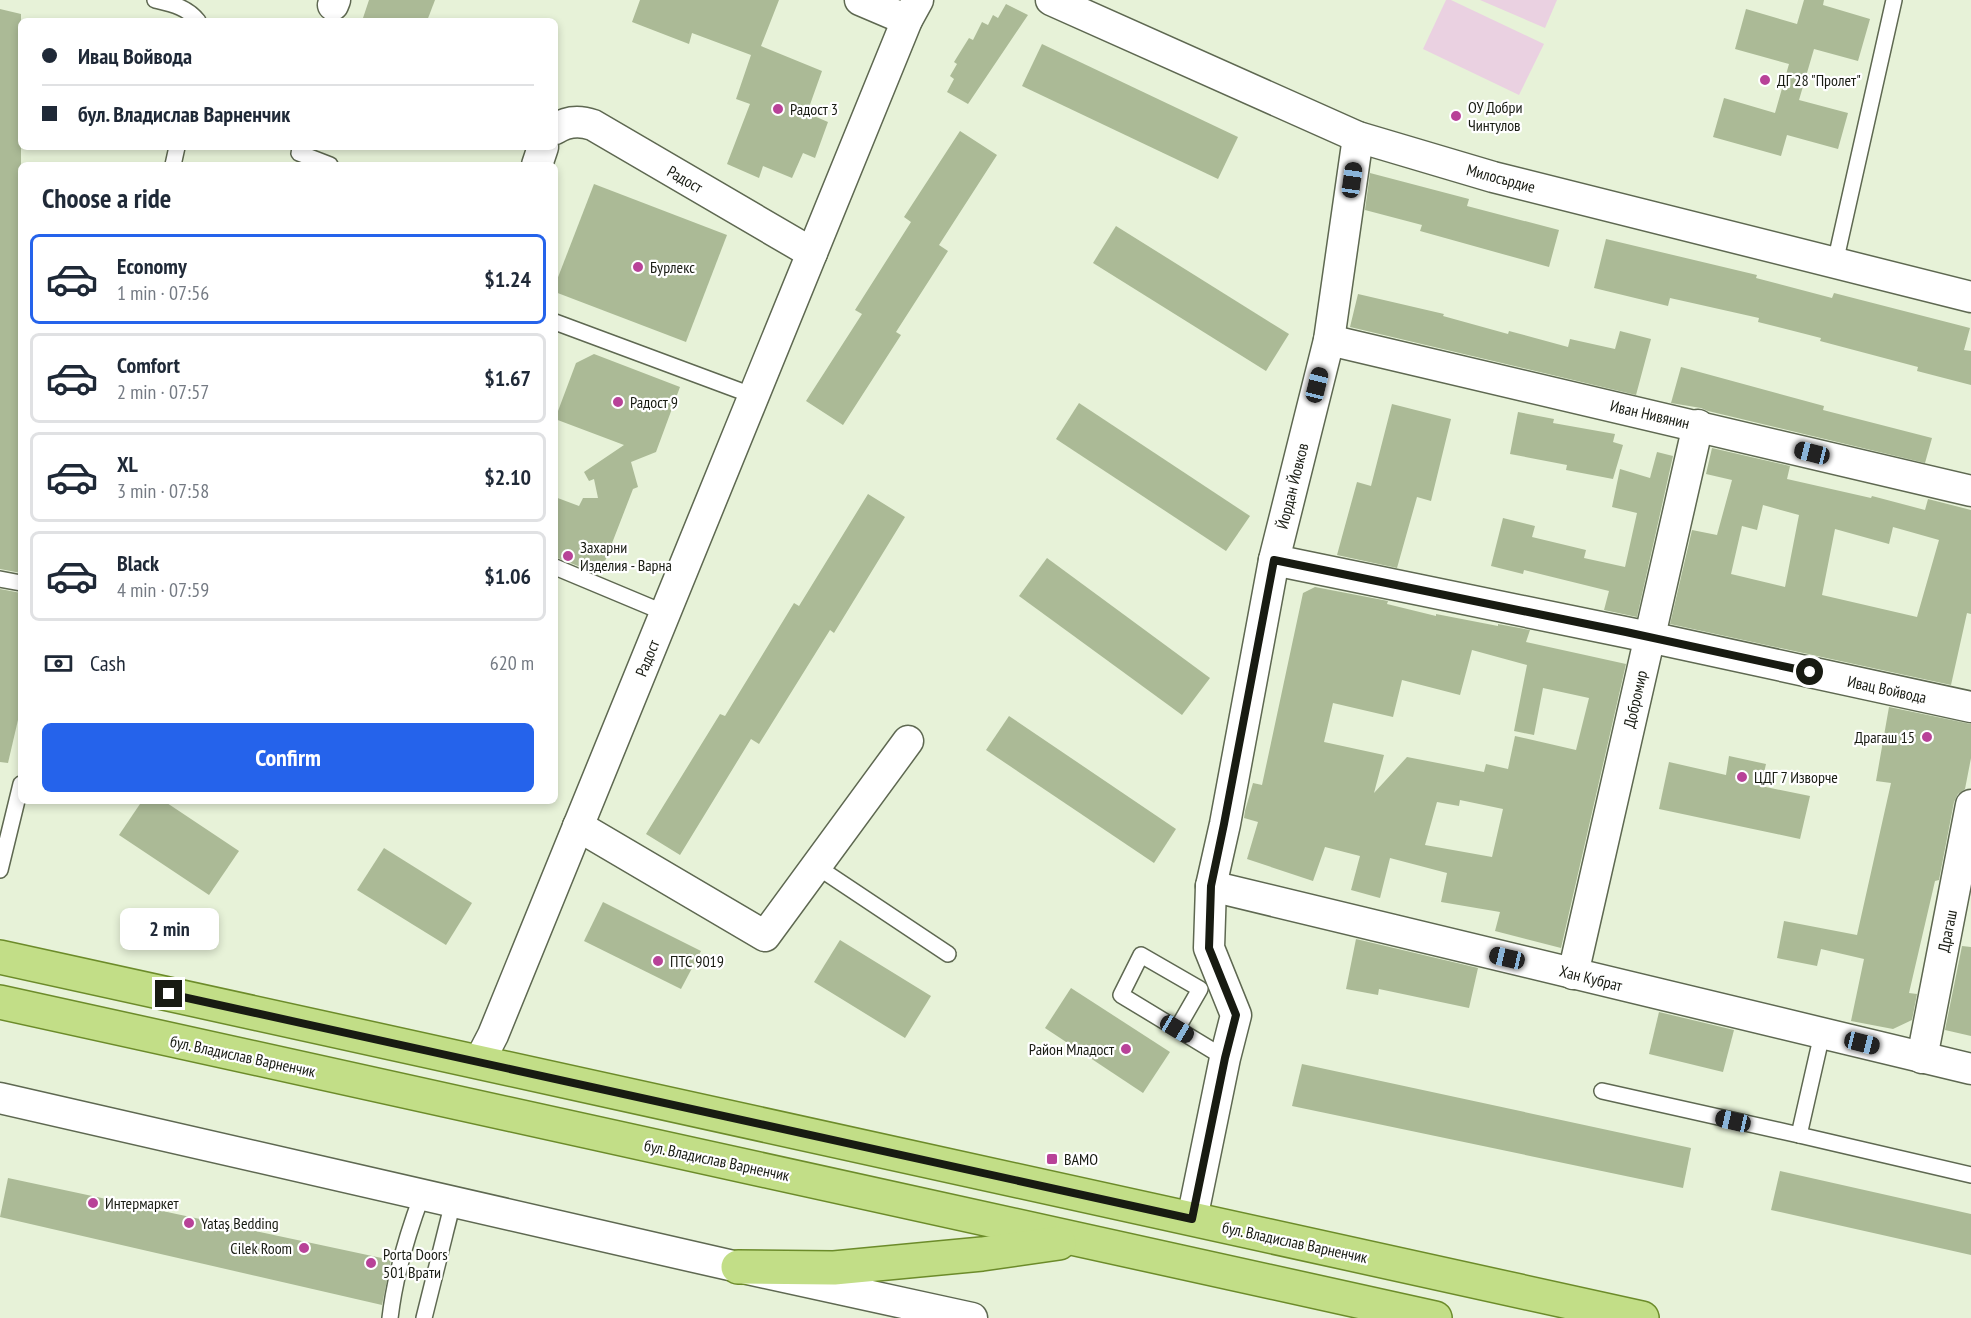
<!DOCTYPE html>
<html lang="en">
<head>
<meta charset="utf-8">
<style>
	body { margin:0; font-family:"PT Sans Narrow",sans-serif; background:#f2f2f3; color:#1f2937; height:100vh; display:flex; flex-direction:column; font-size:22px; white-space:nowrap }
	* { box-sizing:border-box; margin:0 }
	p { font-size:20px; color:#747a83 }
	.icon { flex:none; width:33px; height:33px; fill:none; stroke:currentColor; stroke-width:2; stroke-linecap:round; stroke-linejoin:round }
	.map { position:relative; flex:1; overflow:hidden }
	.panel { position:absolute; left:18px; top:162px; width:540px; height:642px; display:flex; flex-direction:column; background:#fff; border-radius:9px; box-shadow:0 3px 9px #0003 }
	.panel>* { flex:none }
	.banner { position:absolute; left:18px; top:18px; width:540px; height:132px; border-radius:9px; box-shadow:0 3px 9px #0003; display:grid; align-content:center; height:132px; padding:0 24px; background:#fff }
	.end { position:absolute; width:27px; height:27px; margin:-14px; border:8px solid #181b12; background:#fff; box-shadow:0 0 0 3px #fff }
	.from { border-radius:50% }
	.bubble { position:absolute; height:42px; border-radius:9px; background:#fff; box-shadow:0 3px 9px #0003; font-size:20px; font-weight:700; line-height:42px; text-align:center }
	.car { position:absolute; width:18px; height:36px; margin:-18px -9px; border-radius:8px; box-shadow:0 0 4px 2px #0007; background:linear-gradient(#222 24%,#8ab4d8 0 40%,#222 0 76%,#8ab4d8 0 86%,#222 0) }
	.banner b { display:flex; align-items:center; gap:21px; height:57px; font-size:22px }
	.banner b+b { border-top:2px solid #e0e1e3 }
	.banner i { width:15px; height:15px; background:#1f2937 }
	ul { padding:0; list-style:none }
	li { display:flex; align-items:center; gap:18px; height:90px; margin:0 12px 9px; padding:0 12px; border:3px solid #e0e1e3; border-radius:9px }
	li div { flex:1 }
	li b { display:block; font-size:22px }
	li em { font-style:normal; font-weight:700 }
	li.on { border-color:#2563eb }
	li>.icon { width:54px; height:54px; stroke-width:1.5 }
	h2 { padding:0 24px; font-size:27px; line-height:72px }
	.pay { display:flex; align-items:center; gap:15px; height:66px; padding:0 24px; font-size:22px }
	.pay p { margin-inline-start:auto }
	.button { display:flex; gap:12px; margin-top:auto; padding:12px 24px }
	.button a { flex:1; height:69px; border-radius:9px; background:#2563eb; color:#fff; font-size:24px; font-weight:700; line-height:69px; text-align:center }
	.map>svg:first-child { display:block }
</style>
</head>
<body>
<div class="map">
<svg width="1971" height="1318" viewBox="0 0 1971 1318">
	<rect width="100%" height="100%" fill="#e7f2d8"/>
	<!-- green -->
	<g fill="#ead1e1">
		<polygon points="1446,0 1451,0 1544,44 1519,95 1423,49"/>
		<polygon points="1480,0 1557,0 1545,28"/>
	</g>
	<!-- building -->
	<g fill="#abba96" fill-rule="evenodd">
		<polygon points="369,0 435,0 427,21 362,21"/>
		<polygon points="640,0 779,0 761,46 822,71 807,113 828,122 815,158 803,153 792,178 763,166 759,178 727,164 750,104 736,99 751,55 692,33 689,44 632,22"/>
		<polygon points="1804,0 1824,0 1823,5 1870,19 1858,61 1814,49 1799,100 1848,113 1838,149 1787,135 1781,156 1713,137 1724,98 1775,113 1789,64 1735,49 1746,9 1797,24"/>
		<polygon points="1006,4 1028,15 968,104 947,92 954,79 950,76 957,64 954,62 969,38 973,40 982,22 988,25 993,15 998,18"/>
		<polygon points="0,9 21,14 21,573 0,569"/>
		<polygon points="1042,44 1238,137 1218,179 1022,86"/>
		<polygon points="960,131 997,155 939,245 948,251 896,332 901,335 843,425 806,401 862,314 855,310 911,222 904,217"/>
		<polygon points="1370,173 1469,199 1467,206 1559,230 1549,267 1420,231 1422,225 1365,210"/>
		<polygon points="594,184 727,235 686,342 555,292 555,285"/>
		<polygon points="1116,226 1289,334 1266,371 1093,263"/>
		<polygon points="1606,239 1757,275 1756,278 1832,298 1834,293 1970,328 1964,350 1971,351 1971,385 1917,371 1918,367 1820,341 1821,338 1758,322 1759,318 1670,298 1668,306 1594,288"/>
		<polygon points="1358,294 1444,314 1443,316 1508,334 1509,331 1568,347 1570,339 1615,349 1620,331 1651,339 1636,395 1350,327"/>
		<polygon points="594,354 680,387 656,452 631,462 638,487 633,489 602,569 596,573 555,557 555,497 579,506 583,498 598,498 594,479 589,481 584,472 624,445 555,419 576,363"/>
		<polygon points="1681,367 1824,406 1823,410 1932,438 1925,463 1708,411 1701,408 1671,403"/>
		<polygon points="1079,403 1250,516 1226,551 1056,439"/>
		<polygon points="1392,404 1451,419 1431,501 1417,497 1397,568 1337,555 1357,482 1371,486"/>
		<polygon points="1518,412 1554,419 1553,423 1615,434 1613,442 1623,445 1613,479 1566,470 1567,465 1510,454"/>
		<path d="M1712,448L1790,466L1787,479L1871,498L1872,496L1925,510L1928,499L1971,510V614L1967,613L1951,685L1670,624L1692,530L1717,535L1732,480L1706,474ZM1763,505L1799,515L1785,587L1731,574L1742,526L1757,530ZM1893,527L1939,540L1917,617L1822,595L1835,529L1889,544Z"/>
		<polygon points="1657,452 1673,456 1637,617 1604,610 1609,591 1524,570 1523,574 1491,566 1503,518 1535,526 1532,537 1586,550 1584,558 1625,567 1637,513 1612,507 1620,469 1650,478"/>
		<polygon points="868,494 905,517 834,633 830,630 759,744 751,739 680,855 646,834 720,714 725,716 794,603 799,606"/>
		<polygon points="1047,558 1210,678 1182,715 1019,596"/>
		<path d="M1315,587L1388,601L1387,604L1436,616V614L1498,626V624L1530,630L1526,642L1626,664L1561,948L1495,931L1500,912L1441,902L1447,873L1390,858L1380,898L1351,890L1360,856L1325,847L1313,881L1247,859L1258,822L1244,818L1245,811L1253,783L1262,785L1303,593ZM1472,650L1527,665L1514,731L1534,735L1543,688L1589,698L1576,750L1515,736L1508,769L1486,764L1484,772L1407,757L1374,793L1384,755L1324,742L1333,703L1393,717L1402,680L1460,695ZM1460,800L1503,809L1492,857L1425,845L1437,802L1459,806Z"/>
		<polygon points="0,589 21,593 21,707 8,763 0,762"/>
		<polygon points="1889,707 1971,724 1971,758 1965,789 1958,794 1954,802 1939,880 1935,881 1909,993 1917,994 1912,1020 1893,1029 1851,1021 1864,959 1821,949 1817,966 1777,958 1784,921 1857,935 1891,783 1876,781"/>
		<polygon points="1009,716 1176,829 1154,863 986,750"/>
		<polygon points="1729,756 1766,764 1761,786 1810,796 1800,839 1659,809 1669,762 1726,775"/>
		<polygon points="142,801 164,801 239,851 209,895 119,835"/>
		<polygon points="384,848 472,903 446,945 357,890"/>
		<polygon points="603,902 701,951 681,989 584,941"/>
		<polygon points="1356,939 1478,968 1469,1008 1379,989 1378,995 1346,989"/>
		<polygon points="840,940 931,996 905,1038 814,982"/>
		<polygon points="1962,946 1971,947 1971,1036 1945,1030"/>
		<polygon points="1071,988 1170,1052 1143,1093 1045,1028"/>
		<polygon points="1659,1012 1734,1030 1723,1072 1649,1054"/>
		<polygon points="1302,1064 1691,1148 1683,1188 1292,1106"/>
		<polygon points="1780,1171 1971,1214 1971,1255 1771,1210"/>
		<polygon points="8,1178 391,1260 382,1305 0,1217"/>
	</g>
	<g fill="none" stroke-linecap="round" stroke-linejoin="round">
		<!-- lane casing -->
		<g stroke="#5e6851" stroke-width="18">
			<g id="lane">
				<path d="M155,0C172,4 187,7 198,21"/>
				<polyline points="301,147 299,153 330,165"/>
				<polyline points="173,165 177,147"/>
				<polyline points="1835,263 1894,0"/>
				<polyline points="555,322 754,396"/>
				<polyline points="555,567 665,613"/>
				<polyline points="0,579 21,583"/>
				<polyline points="816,866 948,954"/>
				<polyline points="0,870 21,784"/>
				<polyline points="1177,1029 1200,989 1141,955 1121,995 1225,1058"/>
				<polyline points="1822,1034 1799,1135 1971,1175"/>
				<polyline points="1602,1091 1799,1135"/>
				<path d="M390,1318C395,1275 407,1235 422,1195"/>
				<polyline points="424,1318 453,1202"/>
			</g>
		</g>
		<!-- street casing -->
		<g stroke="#5e6851" stroke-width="33">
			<g id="street">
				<polyline points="860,0 907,20"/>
				<polyline points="1051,0 1358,137 1493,177 1971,297"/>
				<polyline points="333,5 335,0"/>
				<path d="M555,129C567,121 579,120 593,125L812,253"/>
				<polyline points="537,165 543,147"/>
				<polyline points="1329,340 1971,491"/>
				<polyline points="1274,560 1649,637 1971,707"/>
				<polyline points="578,826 765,936 908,741"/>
				<polyline points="1211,886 1971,1069"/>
				<polyline points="1573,974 1698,425"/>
				<polyline points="1922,1058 1971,805"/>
				<polyline points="479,1062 493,1035 907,20 918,0"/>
				<polyline points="0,1098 738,1267 972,1318"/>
				<polyline points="1192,1219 1225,1058 1236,1015 1209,948 1211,886 1225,824 1274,560 1329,340 1358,137"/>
			</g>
		</g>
		<!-- primary casing -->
		<g stroke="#6c8b2a" stroke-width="36">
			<g id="primary">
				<polyline points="0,957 1642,1318"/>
				<polyline points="0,1002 1435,1318"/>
				<polyline points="738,1267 834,1268 982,1254 1059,1243"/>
			</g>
		</g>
		<!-- lane -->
		<use href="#lane" stroke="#fff" stroke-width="15"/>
		<!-- street -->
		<use href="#street" stroke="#fff" stroke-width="30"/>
		<!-- primary -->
		<use href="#primary" stroke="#c2de87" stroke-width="33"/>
	</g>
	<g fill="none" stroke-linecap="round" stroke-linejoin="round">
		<!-- route -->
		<polyline stroke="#181b12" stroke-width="8" points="169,994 1192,1219 1225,1058 1236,1015 1209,948 1211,886 1224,824 1274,560 1626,632 1810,672"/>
	</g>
	<!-- markers -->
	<g fill="#b84298" stroke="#fff" stroke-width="2">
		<circle cx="1765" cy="80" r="6"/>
		<circle cx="778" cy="109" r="6"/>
		<circle cx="1456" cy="116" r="6"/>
		<circle cx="638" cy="267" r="6"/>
		<circle cx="618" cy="402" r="6"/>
		<circle cx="568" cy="556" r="6"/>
		<circle cx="1927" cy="737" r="6"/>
		<circle cx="1742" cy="777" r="6"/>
		<circle cx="658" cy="961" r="6"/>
		<circle cx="1126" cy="1049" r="6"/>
		<rect x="1046" y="1153" width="12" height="12" rx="3"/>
		<circle cx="93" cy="1203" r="6"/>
		<circle cx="189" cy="1223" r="6"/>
		<circle cx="304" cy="1248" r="6"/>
		<circle cx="371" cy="1263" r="6"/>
	</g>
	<g text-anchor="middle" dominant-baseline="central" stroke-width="4.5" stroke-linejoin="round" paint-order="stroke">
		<!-- poi labels -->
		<g font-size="16" fill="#181b12" stroke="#fff" text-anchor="start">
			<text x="1777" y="80">ДГ 28 "Пролет"</text>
			<text x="1468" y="107">ОУ Добри<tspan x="1468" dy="18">Чинтулов</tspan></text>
			<text x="790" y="109">Радост 3</text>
			<text x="650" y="267">Бурлекс</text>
			<text x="630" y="402">Радост 9</text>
			<text x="580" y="547">Захарни<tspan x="580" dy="18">Изделия - Варна</tspan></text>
			<text x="1915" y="737" text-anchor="end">Драгаш 15</text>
			<text x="1754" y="777">ЦДГ 7 Изворче</text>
			<text x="670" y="961">ПТС 9019</text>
			<text x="1114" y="1049" text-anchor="end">Район Младост</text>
			<text x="1064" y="1159">ВАМО</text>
			<text x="105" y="1203">Интермаркет</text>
			<text x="201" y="1223">Yataş Bedding</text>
			<text x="292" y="1248" text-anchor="end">Cilek Room</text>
			<text x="383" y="1254">Porta Doors<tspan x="383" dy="18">501 Врати</tspan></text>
		</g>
		<!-- street labels -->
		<g font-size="16" fill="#181b12" stroke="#fff">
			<text transform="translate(1501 178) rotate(15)">Милосърдие</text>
			<text transform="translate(685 179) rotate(30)">Радост</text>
			<text transform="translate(1650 414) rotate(13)">Иван Нивянин</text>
			<text transform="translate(1292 486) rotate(-76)">Йордан Йовков</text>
			<text transform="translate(647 658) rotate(-68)">Радост</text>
			<text transform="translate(1887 689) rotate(12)">Ивац Войвода</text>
			<text transform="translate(1635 699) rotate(-77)">Добромир</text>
			<text transform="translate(1947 931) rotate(-79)">Драгаш</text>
			<text transform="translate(1591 978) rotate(14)">Хан Кубрат</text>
			<text transform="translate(243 1056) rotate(12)">бул. Владислав Варненчик</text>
			<text transform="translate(717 1160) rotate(12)">бул. Владислав Варненчик</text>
			<text transform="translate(1295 1242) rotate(12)">бул. Владислав Варненчик</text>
		</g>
	</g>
</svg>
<i class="end from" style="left:1810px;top:672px"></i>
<i class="end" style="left:169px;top:994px"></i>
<div class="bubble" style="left:120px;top:908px;width:99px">2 min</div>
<i class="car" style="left:1352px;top:180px;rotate:8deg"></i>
<i class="car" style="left:1317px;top:385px;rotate:14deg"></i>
<i class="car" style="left:1812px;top:453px;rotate:284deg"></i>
<i class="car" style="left:1507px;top:958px;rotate:283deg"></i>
<i class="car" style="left:1177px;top:1029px;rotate:121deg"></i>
<i class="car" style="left:1862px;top:1043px;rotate:104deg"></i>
<i class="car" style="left:1733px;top:1121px;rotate:283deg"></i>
<div class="banner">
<b><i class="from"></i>Ивац Войвода</b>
<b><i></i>бул. Владислав Варненчик</b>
</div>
<section class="panel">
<h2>Choose a ride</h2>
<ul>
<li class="on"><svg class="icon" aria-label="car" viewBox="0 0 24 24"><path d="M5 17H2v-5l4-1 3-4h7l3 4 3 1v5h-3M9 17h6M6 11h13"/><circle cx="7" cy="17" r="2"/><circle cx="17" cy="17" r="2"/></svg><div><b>Economy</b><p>1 min · 07:56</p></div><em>$1.24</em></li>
<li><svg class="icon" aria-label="car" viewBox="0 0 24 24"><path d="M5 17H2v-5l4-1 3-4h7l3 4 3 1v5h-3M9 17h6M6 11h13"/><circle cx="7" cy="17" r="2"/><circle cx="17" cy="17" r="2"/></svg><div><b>Comfort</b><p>2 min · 07:57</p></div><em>$1.67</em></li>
<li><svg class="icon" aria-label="car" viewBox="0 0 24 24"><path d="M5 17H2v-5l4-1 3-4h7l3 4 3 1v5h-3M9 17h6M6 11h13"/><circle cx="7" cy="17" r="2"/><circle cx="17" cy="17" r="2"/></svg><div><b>XL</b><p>3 min · 07:58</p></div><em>$2.10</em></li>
<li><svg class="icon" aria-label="car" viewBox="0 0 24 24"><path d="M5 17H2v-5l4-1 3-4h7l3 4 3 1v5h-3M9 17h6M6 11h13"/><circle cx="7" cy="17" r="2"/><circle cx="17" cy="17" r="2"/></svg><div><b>Black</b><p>4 min · 07:59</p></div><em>$1.06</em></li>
</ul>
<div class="pay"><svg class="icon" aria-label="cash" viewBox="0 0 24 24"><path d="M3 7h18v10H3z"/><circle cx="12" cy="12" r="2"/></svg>Cash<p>620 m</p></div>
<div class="button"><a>Confirm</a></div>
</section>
</div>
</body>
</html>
